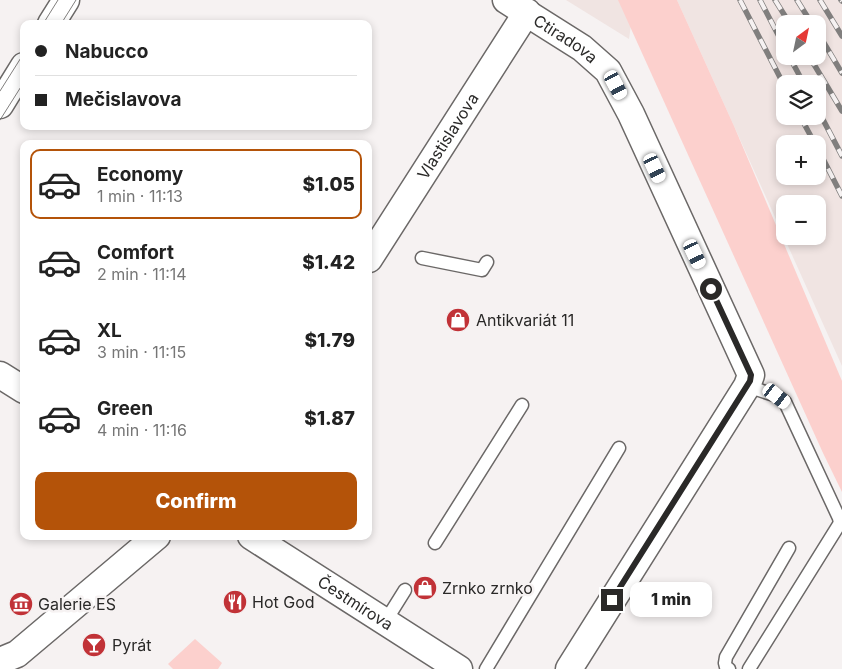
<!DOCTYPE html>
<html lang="en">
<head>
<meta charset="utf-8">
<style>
	body { margin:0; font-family:Inter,sans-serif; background:#f2f2f2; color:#222; height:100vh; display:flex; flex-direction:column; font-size:19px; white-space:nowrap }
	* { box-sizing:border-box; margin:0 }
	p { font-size:16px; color:#767676 }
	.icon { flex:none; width:28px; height:28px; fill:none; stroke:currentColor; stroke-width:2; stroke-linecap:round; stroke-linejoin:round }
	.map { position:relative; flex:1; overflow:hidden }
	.panel { position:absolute; left:20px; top:140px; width:352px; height:400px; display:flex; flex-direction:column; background:#fff; border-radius:10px; box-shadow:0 2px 8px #0003 }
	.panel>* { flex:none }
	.banner { position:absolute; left:20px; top:20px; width:352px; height:110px; border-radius:10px; box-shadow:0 2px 8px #0003; display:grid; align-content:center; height:110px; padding:0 15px; background:#fff }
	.needle { width:32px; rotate:33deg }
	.fabs { position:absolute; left:776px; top:15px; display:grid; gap:10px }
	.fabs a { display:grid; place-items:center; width:50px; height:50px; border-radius:10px; background:#fff; box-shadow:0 2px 8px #0003; font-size:25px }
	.end { position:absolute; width:22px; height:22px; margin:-11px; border:6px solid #2a2928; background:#fff; box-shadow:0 0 0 2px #fff }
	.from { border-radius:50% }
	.bubble { position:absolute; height:35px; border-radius:10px; background:#fff; box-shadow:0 2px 8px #0003; font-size:16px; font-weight:800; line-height:35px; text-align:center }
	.car { position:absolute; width:15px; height:30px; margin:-15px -8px; border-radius:6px; box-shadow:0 0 4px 1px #0007; background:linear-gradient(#fff 24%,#345 0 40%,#fff 0 76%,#345 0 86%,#fff 0) }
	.banner b { display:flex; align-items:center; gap:18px; height:48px; font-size:19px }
	.banner b+b { border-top:1px solid #e0e0e0 }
	.banner i { width:12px; height:12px; background:#222 }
	ul { padding:9px 0 0; list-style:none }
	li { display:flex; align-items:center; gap:15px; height:70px; margin:0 10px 8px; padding:0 5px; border:2px solid transparent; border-radius:10px }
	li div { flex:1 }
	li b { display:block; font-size:19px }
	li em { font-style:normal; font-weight:800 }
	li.on { border-color:#b45309 }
	li>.icon { width:45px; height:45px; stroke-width:1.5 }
	.primary-button { display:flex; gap:10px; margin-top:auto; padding:10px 15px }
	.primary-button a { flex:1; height:58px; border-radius:10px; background:#b45309; color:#fff; font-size:20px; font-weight:800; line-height:58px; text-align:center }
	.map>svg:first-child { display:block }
</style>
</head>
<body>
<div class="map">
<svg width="842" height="669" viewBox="0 0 842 669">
	<rect width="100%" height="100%" fill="#f6f2f2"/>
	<!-- built -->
	<g fill="#f0e4e2" fill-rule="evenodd">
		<polygon points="566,0 619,0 631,25 629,39"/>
		<path d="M677,0H842V366L734,126ZM785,24H818V56H785ZM785,84H818V116H785ZM785,144H818V176H785ZM785,204H818V236H785Z"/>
	</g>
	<!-- green -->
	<g fill="#fcd0cd">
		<polygon points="618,0 677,0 734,126 842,381 842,492 823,453"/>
		<polygon points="195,639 222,663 218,669 173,669 168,664"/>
	</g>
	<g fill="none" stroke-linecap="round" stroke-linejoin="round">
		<!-- lane casing -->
		<g stroke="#6b6867" stroke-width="15">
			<g id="lane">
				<polyline points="422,258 482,270 487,262"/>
				<polyline points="747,386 777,396 785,402 839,518 840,523 749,669"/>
				<polyline points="435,543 522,405"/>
				<polyline points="385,622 405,590"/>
				<polyline points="486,669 619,448"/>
				<polyline points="729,669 726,667 725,663 726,657 789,548"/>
			</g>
		</g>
		<!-- street casing -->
		<g stroke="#6b6867" stroke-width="29">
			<g id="street">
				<path id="s1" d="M506,0L582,48L608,71L631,114L751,375L747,386L569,669"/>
				<polyline points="51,24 66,0"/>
				<polyline points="0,105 24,66"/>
				<path id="s2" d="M369,259L527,12"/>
				<polyline points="0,375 24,390"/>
				<path id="s3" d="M251,536L459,669"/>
				<polyline points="0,661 17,654 157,536"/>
			</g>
		</g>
		<!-- lane -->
		<use href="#lane" stroke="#fff" stroke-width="12"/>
		<!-- street -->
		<use href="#street" stroke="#fff" stroke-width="26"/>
		<!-- tram -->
		<g stroke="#817f7e" stroke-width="1">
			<polyline points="43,24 58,0"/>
			<polyline points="61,24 76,0"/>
			<polyline points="0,91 24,53"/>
			<polyline points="0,120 24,82"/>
		</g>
		<!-- rail casing -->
		<g stroke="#817f7e" stroke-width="5.5">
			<g id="rail">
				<polyline points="740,0 785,87"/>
				<polyline points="760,0 785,48"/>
				<polyline points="775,0 790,24"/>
				<polyline points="797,0 812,24"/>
				<polyline points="820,0 842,36"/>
				<polyline points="841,0 842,1"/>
				<polyline points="818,33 842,73"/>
				<polyline points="789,56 804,84"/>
				<polyline points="809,56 842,111"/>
				<polyline points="818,110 842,156"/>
				<polyline points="800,116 815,144"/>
				<polyline points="818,149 842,196"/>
			</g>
		</g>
		<!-- rail -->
		<use href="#rail" stroke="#f6f2f2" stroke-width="4" stroke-dasharray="11" stroke-linecap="butt"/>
	</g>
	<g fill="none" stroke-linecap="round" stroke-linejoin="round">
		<!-- route -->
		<polyline stroke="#2a2928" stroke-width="6" points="612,600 750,381 751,375 711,289"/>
	</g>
	<!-- icons -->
	<defs>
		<g id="shop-disc" transform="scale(1.25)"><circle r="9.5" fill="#c13237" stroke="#f6f2f2"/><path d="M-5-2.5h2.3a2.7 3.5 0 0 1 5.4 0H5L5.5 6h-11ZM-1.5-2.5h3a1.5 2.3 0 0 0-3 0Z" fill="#fff"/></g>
		<g id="restaurant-disc" transform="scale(1.25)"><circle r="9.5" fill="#c13237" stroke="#f6f2f2"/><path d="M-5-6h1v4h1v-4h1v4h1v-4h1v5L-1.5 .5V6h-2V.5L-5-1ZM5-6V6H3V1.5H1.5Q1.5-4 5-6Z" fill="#fff"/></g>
		<g id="museum-disc" transform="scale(1.25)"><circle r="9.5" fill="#c13237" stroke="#f6f2f2"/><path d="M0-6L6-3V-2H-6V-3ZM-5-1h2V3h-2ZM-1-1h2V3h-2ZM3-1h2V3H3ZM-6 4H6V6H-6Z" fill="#fff"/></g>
		<g id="bar-disc" transform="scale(1.25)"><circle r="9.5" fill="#c13237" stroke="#f6f2f2"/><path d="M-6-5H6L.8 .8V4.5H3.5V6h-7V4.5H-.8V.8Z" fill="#fff"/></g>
	</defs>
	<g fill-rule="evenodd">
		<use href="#shop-disc" x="458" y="320"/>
		<use href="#shop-disc" x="425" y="588"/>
		<use href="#restaurant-disc" x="235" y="602"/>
		<use href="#museum-disc" x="21" y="604"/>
		<use href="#bar-disc" x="94" y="645"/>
	</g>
	<g text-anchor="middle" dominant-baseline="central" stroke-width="5" stroke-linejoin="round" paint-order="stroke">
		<!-- street labels -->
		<g font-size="16" fill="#2a2928" stroke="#f6f2f2">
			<text stroke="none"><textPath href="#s1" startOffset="71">Ctiradova</textPath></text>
			<text stroke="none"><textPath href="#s2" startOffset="146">Vlastislavova</textPath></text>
			<text stroke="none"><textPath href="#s3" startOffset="124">Čestmírova</textPath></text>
		</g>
		<!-- poi labels -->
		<g font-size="16" fill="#2a2928" stroke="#f6f2f2" text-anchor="start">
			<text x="476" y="320">Antikvariát 11</text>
			<text x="442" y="588">Zrnko zrnko</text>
			<text x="252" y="602">Hot God</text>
			<text x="38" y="604">Galerie ES</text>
			<text x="112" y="645">Pyrát</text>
		</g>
	</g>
</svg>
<div class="fabs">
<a><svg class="needle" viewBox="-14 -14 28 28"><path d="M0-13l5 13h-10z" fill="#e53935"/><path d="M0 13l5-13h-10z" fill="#767676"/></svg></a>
<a><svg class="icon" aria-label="layers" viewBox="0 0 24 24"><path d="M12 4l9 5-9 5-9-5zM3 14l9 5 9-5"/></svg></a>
<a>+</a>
<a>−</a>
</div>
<i class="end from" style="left:711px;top:289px"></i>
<i class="end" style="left:612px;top:600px"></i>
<div class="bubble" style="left:630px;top:582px;width:82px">1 min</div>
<i class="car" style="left:616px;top:85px;rotate:152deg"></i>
<i class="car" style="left:655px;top:168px;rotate:155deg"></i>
<i class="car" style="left:695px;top:254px;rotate:155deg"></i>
<i class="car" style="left:777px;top:396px;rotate:128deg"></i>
<div class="banner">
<b><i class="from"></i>Nabucco</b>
<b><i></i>Mečislavova</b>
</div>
<section class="panel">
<ul>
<li class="on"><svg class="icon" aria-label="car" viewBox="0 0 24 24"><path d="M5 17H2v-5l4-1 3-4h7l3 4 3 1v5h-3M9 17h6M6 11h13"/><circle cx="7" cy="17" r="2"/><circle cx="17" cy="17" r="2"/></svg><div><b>Economy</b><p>1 min · 11:13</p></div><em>$1.05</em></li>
<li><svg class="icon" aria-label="car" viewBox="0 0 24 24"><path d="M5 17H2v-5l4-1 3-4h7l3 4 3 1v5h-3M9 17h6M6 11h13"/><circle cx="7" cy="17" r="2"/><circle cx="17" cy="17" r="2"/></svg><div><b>Comfort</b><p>2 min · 11:14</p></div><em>$1.42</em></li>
<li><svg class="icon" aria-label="car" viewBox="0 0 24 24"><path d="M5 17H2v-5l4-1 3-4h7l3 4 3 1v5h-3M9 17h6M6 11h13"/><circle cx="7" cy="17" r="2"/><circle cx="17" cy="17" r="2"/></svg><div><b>XL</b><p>3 min · 11:15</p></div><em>$1.79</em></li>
<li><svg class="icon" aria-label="car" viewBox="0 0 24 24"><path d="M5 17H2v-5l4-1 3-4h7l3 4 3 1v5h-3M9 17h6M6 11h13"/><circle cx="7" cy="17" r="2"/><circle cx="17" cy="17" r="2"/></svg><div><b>Green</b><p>4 min · 11:16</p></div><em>$1.87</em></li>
</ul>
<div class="primary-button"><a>Confirm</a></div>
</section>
</div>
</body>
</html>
